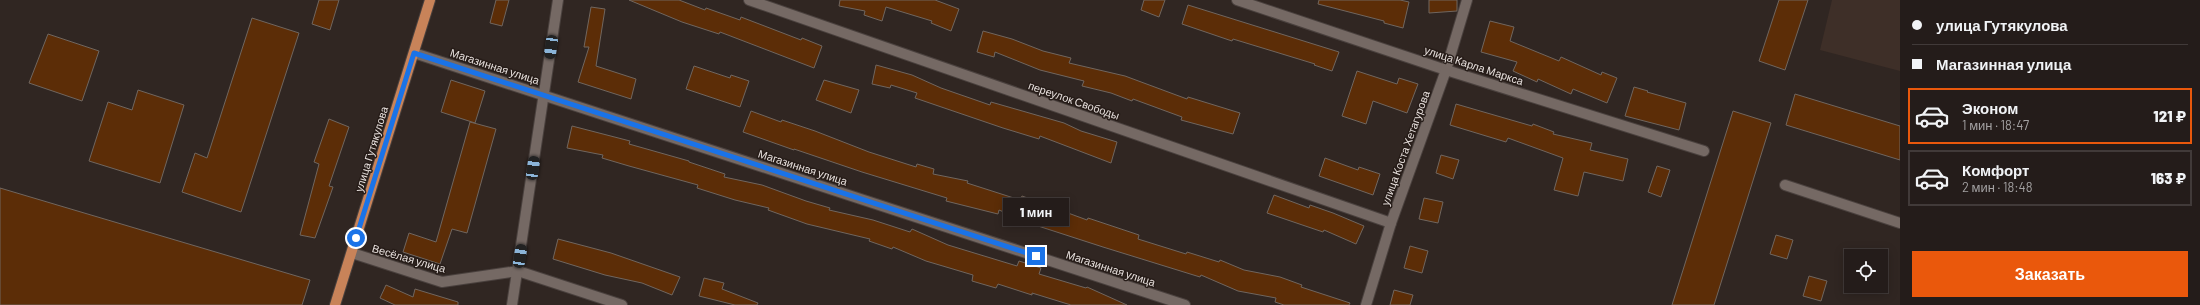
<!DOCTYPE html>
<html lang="ru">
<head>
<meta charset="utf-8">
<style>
	body { margin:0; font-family:Barlow,sans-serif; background:#2c2523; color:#f1f3f6; height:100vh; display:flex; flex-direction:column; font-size:15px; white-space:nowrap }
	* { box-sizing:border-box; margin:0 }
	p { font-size:13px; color:#a3a1a2 }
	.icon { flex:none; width:22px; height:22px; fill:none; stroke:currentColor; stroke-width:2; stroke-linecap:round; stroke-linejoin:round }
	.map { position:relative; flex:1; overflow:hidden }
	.side { display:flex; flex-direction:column; background:#241c1a; width:300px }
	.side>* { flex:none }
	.guide { display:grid; align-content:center; height:88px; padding:0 12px; background:#241c1a }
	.fabs { position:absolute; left:1844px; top:249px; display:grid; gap:8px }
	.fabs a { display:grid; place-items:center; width:44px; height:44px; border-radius:0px; background:#241c1a; box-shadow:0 2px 10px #0003,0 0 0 1px #413a39; font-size:20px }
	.end { position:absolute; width:18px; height:18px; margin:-9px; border:5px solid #1a73e8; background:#fff; box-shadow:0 0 0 2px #fff }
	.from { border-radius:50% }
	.bubble { position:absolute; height:28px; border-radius:0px; background:#241c1a; box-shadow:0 2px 10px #0003,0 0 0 1px #413a39; font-size:13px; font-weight:800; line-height:28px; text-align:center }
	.car { position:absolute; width:12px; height:24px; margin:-12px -6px; border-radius:5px; box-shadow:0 0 3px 1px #0007; background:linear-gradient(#222 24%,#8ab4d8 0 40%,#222 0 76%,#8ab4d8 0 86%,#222 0) }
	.guide b { display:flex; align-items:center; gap:14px; height:38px; font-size:15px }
	.guide b+b { border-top:1px solid #413a39 }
	.guide i { width:10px; height:10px; background:#f1f3f6 }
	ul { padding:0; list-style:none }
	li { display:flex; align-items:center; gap:12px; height:56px; margin:0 8px 6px; padding:0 4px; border:2px solid #413a39; border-radius:0px }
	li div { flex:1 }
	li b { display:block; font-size:15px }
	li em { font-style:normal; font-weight:800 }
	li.on { border-color:#ea580c }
	li>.icon { width:36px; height:36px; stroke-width:1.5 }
	.button { display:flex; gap:8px; margin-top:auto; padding:8px 12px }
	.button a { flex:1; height:46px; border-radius:0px; background:#ea580c; color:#fff; font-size:16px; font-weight:800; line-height:46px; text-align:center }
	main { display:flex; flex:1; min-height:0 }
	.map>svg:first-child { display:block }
</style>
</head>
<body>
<main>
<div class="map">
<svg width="1900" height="305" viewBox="0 0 1900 305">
	<rect width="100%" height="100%" fill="#302622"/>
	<!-- built -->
	<polygon fill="#3e2f28" points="1832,0 1900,0 1900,71 1820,50"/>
	<!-- building -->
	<g fill="#5c2d07" stroke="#70665f">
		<polygon points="319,0 339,0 330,30 312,24"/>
		<polygon points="496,0 509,0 502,26 490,23"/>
		<polygon points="629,0 679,0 705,10 706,8 740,20 741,17 801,40 802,38 822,46 814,68 720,32 719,34 682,22"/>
		<polygon points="840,0 935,0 959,9 951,31 931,23 932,21 886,7 882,21 864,15 865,11 839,6"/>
		<polygon points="1144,0 1165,0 1159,17 1141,10"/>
		<polygon points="1319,0 1400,0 1409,2 1403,28 1384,23 1384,21 1318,4"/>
		<polygon points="1429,0 1457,0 1457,11 1429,13"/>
		<polygon points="1779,0 1808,0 1785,70 1759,61"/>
		<polygon points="1188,5 1339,52 1332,71 1314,65 1315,64 1233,39 1232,41 1182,24"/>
		<polygon points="591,7 605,9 596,66 636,79 631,99 578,82 589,47 584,47"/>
		<polygon points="252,18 299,33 241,212 182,192 195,153 207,158"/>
		<polygon points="1490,21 1514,27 1510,41 1559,61 1561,57 1601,75 1602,72 1617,78 1607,103 1573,89 1571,94 1538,79 1537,82 1513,71 1517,62 1481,52"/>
		<polygon points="983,31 1012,39 1043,51 1071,58 1069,63 1125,76 1187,99 1188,97 1240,113 1233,134 1181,120 1182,117 1133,99 1132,101 1111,93 1082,86 1084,81 1040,70 995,52 994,57 977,52"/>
		<polygon points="48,34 99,51 82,101 29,83"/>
		<polygon points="876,65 912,75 941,88 990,105 991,102 1064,123 1081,131 1117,142 1111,163 1040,136 1039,139 1003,128 915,98 917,93 891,85 890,88 872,84"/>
		<polygon points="694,66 730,78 731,75 749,81 740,107 686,89"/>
		<polygon points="1357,71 1397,84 1399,78 1418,84 1407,113 1373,101 1366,124 1342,116"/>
		<polygon points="451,80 485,91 475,123 441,112"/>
		<polygon points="824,80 859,90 851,113 816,100"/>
		<polygon points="1634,87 1648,91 1647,92 1686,103 1679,130 1625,116"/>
		<polygon points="138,90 184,105 160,183 89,161 108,102 132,110"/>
		<polygon points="1795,94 1900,126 1900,160 1786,125"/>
		<polygon points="1456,104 1532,126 1533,124 1554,132 1553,134 1592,143 1590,150 1628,159 1623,181 1584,172 1578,196 1554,190 1563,158 1508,138 1506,142 1450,125"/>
		<polygon points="751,111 781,122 782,120 815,131 869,152 916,167 917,164 934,169 933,174 968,181 967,183 1020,200 1022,196 1087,220 1088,218 1139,235 1138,239 1186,254 1187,252 1219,262 1220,260 1244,270 1280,277 1302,285 1301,287 1350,303 1349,305 1284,305 1275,302 1276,298 1238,291 1201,275 1200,277 1103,247 1035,225 999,210 998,214 946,201 947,198 862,172 794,149 794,150 743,132"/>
		<polygon points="1733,111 1771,123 1714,305 1672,305"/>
		<polygon points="329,119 349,127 329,186 333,187 315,238 300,235 319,164 314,162"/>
		<polygon points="470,122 496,129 467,233 452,229 440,264 403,252 409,233 436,242"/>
		<polygon points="572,126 630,141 629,144 689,161 689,162 725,174 724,177 762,185 806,201 830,208 829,210 873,220 910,232 912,229 948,245 1017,266 1019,261 1041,268 1039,274 1086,288 1087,287 1127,305 1071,305 1032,293 1032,295 998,284 996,288 972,281 973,275 926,261 893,247 892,249 869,241 870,239 807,224 768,210 769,208 735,200 697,188 698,185 629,166 602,158 603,155 567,148"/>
		<polygon points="1441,155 1459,160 1453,179 1436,173"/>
		<polygon points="1325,158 1358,170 1359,167 1380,174 1373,195 1319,176"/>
		<polygon points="1657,166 1670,170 1661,197 1648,192"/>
		<polygon points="0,188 310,280 302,305 0,305"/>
		<polygon points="1274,195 1309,208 1310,205 1333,213 1364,226 1356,244 1324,230 1323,232 1267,213"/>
		<polygon points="1424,198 1443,202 1438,223 1419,219"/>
		<polygon points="1776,235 1793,240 1787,259 1770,254"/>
		<polygon points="558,239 611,253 680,277 672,295 642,283 605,275 553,259"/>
		<polygon points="1410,246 1428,251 1422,273 1404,268"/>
		<polygon points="1809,276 1827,281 1821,301 1803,296"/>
		<polygon points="704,278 724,283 722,289 758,303 757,305 735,305 699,296"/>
		<polygon points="386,285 413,297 415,289 458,302 458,305 395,305 380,298"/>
		<polygon points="1394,290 1413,295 1410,305 1390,305"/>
	</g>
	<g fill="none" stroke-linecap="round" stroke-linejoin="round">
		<!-- minor casing -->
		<g stroke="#4a413e" stroke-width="12">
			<g id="minor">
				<polyline points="749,0 1391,223"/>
				<polyline points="1237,0 1446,70 1704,151"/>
				<polyline points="414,53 1185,305"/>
				<polyline points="1785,185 1900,223"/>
				<polyline points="352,253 442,282 518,271 622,305"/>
				<polyline points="512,305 558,0"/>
				<polyline points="1366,305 1391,223 1446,70 1467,0"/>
			</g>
		</g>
		<!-- major casing -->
		<g stroke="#4a413e" stroke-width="12">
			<polyline id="major" points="335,305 430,0"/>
		</g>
		<!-- minor -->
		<use href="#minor" stroke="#756964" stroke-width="10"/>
		<!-- major -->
		<use href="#major" stroke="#c88359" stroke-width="10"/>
	</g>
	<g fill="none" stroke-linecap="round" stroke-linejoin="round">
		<!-- route -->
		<polyline stroke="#1a73e8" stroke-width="5" points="356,238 414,53 1036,256"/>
	</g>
	<g text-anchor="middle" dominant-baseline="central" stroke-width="3" stroke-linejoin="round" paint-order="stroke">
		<!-- street labels -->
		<g font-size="11" fill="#e8e1de" stroke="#261c18">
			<text transform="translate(1474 65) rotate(18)">улица Карла Маркса</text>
			<text transform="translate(495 66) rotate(18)">Магазинная улица</text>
			<text transform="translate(1074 100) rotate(19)">переулок Свободы</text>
			<text transform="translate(1405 148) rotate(-70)">улица Коста Хетагурова</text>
			<text transform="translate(371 149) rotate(-73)">улица Гутякулова</text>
			<text transform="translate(803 167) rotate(18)">Магазинная улица</text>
			<text transform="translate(409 258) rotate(16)">Весёлая улица</text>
			<text transform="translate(1111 268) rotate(18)">Магазинная улица</text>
		</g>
	</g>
</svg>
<div class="fabs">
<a><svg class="icon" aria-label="locate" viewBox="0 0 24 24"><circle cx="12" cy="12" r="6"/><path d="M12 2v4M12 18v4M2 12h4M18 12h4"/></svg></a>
</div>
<i class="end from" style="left:356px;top:238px"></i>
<i class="end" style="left:1036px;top:256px"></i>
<div class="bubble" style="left:1003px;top:198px;width:66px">1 мин</div>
<i class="car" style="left:551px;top:47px;rotate:188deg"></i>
<i class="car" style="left:533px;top:168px;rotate:8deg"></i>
<i class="car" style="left:520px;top:256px;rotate:9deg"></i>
</div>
<section class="side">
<div class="guide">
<b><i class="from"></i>улица Гутякулова</b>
<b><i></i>Магазинная улица</b>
</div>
<ul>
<li class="on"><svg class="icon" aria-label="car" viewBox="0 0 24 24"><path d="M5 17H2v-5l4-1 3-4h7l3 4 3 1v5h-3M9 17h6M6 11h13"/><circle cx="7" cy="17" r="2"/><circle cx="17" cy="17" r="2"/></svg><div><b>Эконом</b><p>1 мин · 18:47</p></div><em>121 ₽</em></li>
<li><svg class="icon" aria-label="car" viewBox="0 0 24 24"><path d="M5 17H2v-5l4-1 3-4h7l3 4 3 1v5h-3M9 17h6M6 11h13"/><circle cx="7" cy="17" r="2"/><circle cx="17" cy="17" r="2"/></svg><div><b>Комфорт</b><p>2 мин · 18:48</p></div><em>163 ₽</em></li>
</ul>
<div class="button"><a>Заказать</a></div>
</section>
</main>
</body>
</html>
